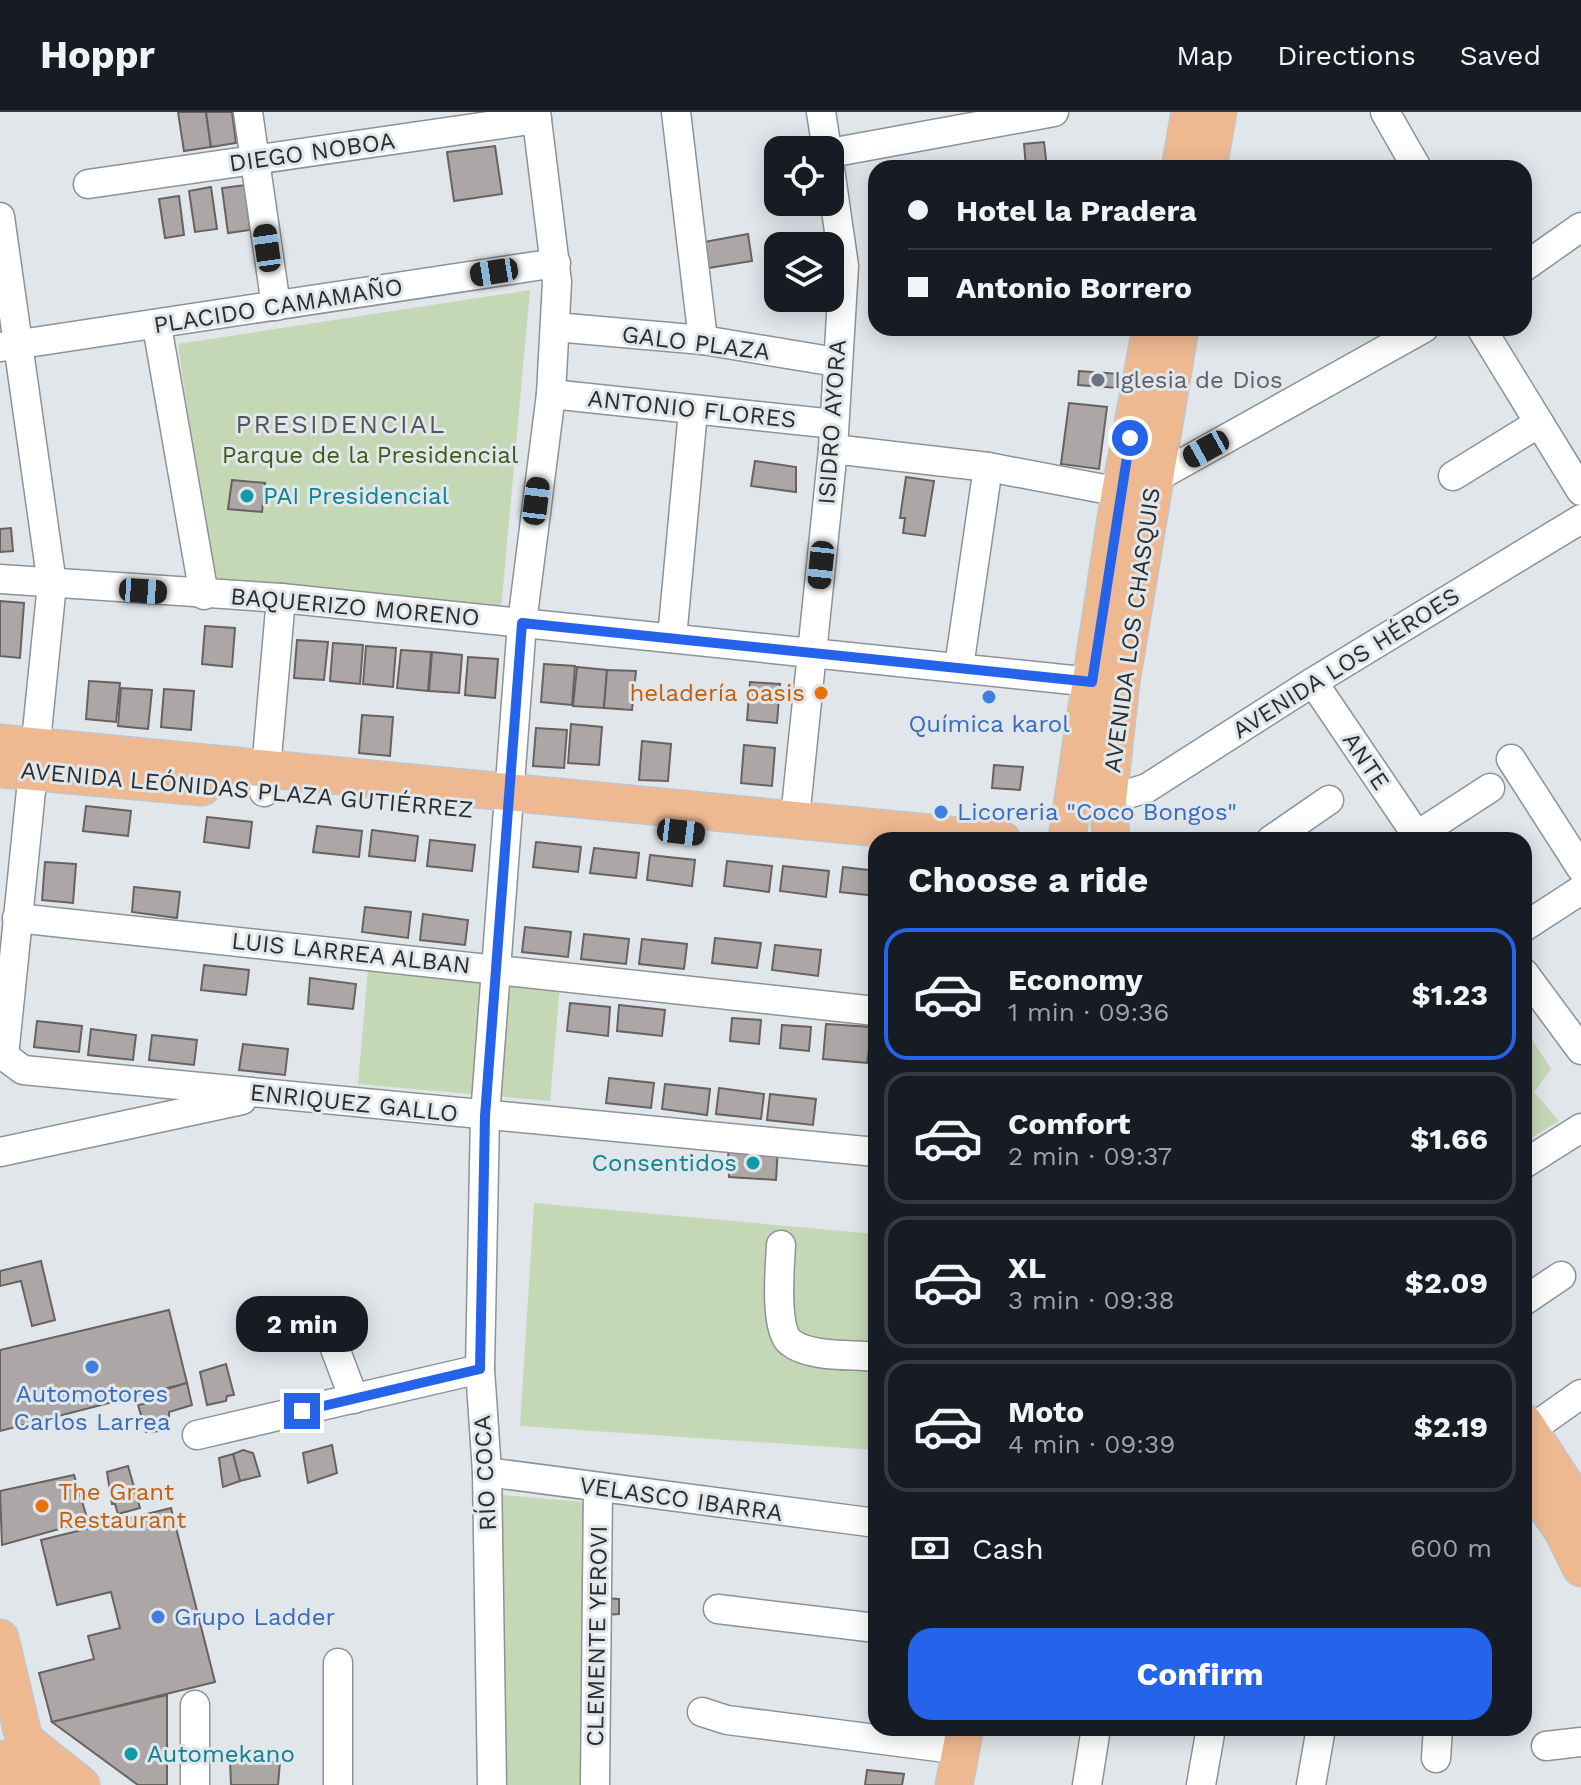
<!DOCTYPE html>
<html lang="en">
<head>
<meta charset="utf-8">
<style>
	body { margin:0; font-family:"Work Sans",sans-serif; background:#20242c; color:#f1f3f6; height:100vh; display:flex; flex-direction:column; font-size:30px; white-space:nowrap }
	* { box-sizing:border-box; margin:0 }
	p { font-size:26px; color:#9ea1a6 }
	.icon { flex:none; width:44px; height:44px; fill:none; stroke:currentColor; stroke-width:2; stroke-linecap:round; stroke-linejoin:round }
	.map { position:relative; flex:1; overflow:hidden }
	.details { position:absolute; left:868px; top:720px; width:664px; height:904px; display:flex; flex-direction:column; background:#171b24; border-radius:24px; box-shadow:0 4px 20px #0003 }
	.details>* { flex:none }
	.guide { position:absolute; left:868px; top:48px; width:664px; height:176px; border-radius:24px; box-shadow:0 4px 20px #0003; display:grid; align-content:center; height:176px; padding:0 40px; background:#171b24 }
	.tools { position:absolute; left:764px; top:24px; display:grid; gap:16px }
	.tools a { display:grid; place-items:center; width:80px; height:80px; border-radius:16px; background:#171b24; box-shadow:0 4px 20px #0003; font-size:40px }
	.end { position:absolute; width:36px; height:36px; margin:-18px; border:10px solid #2563eb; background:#fff; box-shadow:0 0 0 4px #fff }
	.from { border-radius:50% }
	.bubble { position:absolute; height:56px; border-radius:24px; background:#171b24; box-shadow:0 4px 20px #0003; font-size:26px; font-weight:700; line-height:56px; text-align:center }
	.car { position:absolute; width:24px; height:48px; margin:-24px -12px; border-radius:10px; box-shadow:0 0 6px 2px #0007; background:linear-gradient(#222 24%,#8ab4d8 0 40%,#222 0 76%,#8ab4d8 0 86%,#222 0) }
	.guide b { display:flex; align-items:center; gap:28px; height:76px; font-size:30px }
	.guide b+b { border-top:2px solid #363941 }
	.guide i { width:20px; height:20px; background:#f1f3f6 }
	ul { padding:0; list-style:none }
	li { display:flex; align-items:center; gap:24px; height:132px; margin:0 16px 12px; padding:0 24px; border:4px solid #363941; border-radius:24px }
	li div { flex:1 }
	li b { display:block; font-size:30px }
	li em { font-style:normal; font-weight:700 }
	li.active { border-color:#2563eb }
	li>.icon { width:72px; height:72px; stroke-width:1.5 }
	h2 { padding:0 40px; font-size:36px; line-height:96px }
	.pay { display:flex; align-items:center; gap:20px; height:88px; padding:0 40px; font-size:30px }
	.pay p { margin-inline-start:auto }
	.action { display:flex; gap:16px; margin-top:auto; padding:16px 40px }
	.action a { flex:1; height:92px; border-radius:24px; background:#2563eb; color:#fff; font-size:32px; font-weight:700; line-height:92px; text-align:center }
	header { display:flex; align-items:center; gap:48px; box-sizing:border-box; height:112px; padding:0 40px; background:#171b24; border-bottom:2px solid #363941 }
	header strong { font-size:38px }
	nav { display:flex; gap:44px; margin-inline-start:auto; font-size:28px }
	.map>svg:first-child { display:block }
</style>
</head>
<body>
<header>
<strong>Hoppr</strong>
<nav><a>Map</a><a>Directions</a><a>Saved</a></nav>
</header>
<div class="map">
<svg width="1581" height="1673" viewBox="0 0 1581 1673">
	<rect width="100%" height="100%" fill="#e1e6ea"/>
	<!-- green -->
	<g fill="#c4d8b6">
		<polygon points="530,178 501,498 213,475 178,232"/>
		<polygon points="368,856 560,873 550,989 358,972"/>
		<polygon points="1524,915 1551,957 1534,980 1559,1009 1524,1030"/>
		<polygon points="534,1091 876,1122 876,1338 520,1314"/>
		<polygon points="492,1382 584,1390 587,1673 498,1673"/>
	</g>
	<!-- building -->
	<g fill="#ada6a6" stroke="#686261" stroke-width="2">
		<polygon points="178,0 206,0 211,35 184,39"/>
		<polygon points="206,0 232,0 236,31 211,35"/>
		<polygon points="1044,30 1047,56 1026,56 1024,32"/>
		<polygon points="495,34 502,82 454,89 447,40"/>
		<polygon points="245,73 250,118 228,121 222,76"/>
		<polygon points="211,75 217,117 195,120 189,79"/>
		<polygon points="179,84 184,123 165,126 159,87"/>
		<polygon points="748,122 752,149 708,156 704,130"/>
		<polygon points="1079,259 1119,262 1118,276 1078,273"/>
		<polygon points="1069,291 1107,295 1099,357 1061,352"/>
		<polygon points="755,349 796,355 796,380 751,374"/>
		<polygon points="906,365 934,369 925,424 903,421 905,406 900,406"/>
		<polygon points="232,368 265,371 262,400 228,397"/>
		<polygon points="11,416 13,439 0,440 0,417"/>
		<polygon points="0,489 24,491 20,546 0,544"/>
		<polygon points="205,514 235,516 232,555 202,552"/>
		<polygon points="297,528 328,530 324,568 294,566"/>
		<polygon points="333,531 363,533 360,572 330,569"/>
		<polygon points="366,534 396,536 393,575 363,572"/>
		<polygon points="401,538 431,540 428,579 397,576"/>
		<polygon points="432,540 462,543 459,581 429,579"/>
		<polygon points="468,545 498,547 495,586 465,583"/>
		<polygon points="544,552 575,554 572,593 541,590"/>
		<polygon points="577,555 607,558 604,596 573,594"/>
		<polygon points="607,558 636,559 632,598 604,596"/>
		<polygon points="89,569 120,571 116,610 86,607"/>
		<polygon points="750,570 780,572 777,611 747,608"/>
		<polygon points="121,576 152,578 148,617 118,614"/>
		<polygon points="164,577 194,579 191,618 161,615"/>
		<polygon points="362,603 393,605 390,644 359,641"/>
		<polygon points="571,612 602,615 599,653 568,651"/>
		<polygon points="536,616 567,618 564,656 533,654"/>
		<polygon points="642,629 671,632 668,669 639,668"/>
		<polygon points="744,633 775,636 772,674 741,671"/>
		<polygon points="994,653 1023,655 1020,678 992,676"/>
		<polygon points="86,694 131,699 128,724 83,719"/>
		<polygon points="207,705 252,710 249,736 204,730"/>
		<polygon points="317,714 362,719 359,745 313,740"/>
		<polygon points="372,718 418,724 415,749 369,744"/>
		<polygon points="430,728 475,733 472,759 427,754"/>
		<polygon points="536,730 581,735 578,760 533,755"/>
		<polygon points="594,736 639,741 636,766 590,761"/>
		<polygon points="650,743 695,748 692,774 647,768"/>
		<polygon points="727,749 772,754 769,780 724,774"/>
		<polygon points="45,750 76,752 73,791 42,788"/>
		<polygon points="783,754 829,759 826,785 780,779"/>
		<polygon points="843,755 876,759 876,784 840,780"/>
		<polygon points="134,775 180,780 177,806 132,800"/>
		<polygon points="365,795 411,800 408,826 362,820"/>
		<polygon points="423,802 468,808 465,833 420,828"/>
		<polygon points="525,815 571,820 568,845 522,840"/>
		<polygon points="584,822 629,827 626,852 581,847"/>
		<polygon points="715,826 761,831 757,856 712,851"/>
		<polygon points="642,827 687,832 684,857 639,852"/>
		<polygon points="775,833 821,838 818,864 772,858"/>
		<polygon points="204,853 249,858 246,883 201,878"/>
		<polygon points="310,866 356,872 353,897 308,892"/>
		<polygon points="570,891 610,895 608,924 567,919"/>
		<polygon points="619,893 665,898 662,924 617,919"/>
		<polygon points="732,906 761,908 759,932 730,929"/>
		<polygon points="37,909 82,914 79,940 34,935"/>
		<polygon points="826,912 872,915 867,951 823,947"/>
		<polygon points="782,913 811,915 809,939 780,936"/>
		<polygon points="91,917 136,923 133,948 88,943"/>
		<polygon points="152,923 197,928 194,953 149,948"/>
		<polygon points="243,932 288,937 285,963 239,958"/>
		<polygon points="609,966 654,971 651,996 606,991"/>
		<polygon points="665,972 710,977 707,1003 662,997"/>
		<polygon points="719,976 764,982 761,1007 716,1002"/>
		<polygon points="770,982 816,987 813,1013 767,1008"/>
		<polygon points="728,1033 778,1036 776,1068 729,1065"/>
		<polygon points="41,1149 55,1208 32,1214 21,1169 0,1174 0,1159"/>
		<polygon points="169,1198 187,1271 0,1319 0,1238"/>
		<polygon points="226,1252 234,1283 227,1284 226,1289 207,1293 200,1260"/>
		<polygon points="187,1271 192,1293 169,1300 169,1310 161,1319 146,1320 138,1293 148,1291 146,1283"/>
		<polygon points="332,1333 337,1361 308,1371 303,1341"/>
		<polygon points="243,1338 253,1341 260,1364 240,1369 233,1342"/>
		<polygon points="233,1342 240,1369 223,1375 219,1346"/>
		<polygon points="128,1354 140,1396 118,1402 115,1392 112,1392 107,1360"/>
		<polygon points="74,1363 88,1409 2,1433 0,1379"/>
		<polygon points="171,1396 215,1570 52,1610 39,1561 94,1547 88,1524 120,1516 111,1480 57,1493 41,1428"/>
		<polygon points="603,1486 619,1487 619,1502 604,1503"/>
		<polygon points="167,1583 167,1673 138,1673 52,1610"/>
		<polygon points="230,1648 280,1650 278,1673 231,1673"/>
		<polygon points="867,1658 904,1662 902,1673 865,1673"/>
	</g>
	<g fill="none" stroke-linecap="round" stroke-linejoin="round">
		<!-- minor casing -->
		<g stroke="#8d9296" stroke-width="31">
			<g id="minor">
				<polyline points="248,0 276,194"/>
				<polyline points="676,0 703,228"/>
				<polyline points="821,0 827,38"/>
				<polyline points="1385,0 1417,56"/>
				<polyline points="830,41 1054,0"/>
				<polyline points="88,72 537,7"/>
				<polyline points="0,105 52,472 4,944 23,958 876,1040"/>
				<polyline points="1524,155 1581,115"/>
				<polyline points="157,214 204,483"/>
				<polyline points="555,215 703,228 836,250"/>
				<polyline points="1481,216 1581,379"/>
				<polyline points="1,235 556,151"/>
				<polyline points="551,282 834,312"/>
				<polyline points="833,337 988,355 1120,380 1152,368 1424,216"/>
				<polyline points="1453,364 1539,311"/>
				<polyline points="0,467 281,486 1092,570"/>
				<polyline points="672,526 693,299"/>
				<polyline points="959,555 988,355"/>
				<polyline points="1313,570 1420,728"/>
				<polyline points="1511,647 1581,756"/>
				<polyline points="264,680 281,486"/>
				<polyline points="1108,688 1147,676 1313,570 1581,407"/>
				<polyline points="795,706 833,337 844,154 830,57"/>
				<polyline points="1416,724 1490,676"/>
				<polyline points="1271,728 1329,688"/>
				<polyline points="17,806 876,899"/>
				<polyline points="1524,815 1581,778"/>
				<polyline points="1524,861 1581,938"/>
				<polyline points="0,1040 242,988"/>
				<polyline points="1524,1052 1581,1016"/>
				<path d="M781,1133C780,1152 774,1218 790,1230C810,1246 852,1242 876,1245"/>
				<polyline points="1524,1189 1561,1164"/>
				<polyline points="322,1202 354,1287"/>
				<polyline points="1530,1318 1581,1282"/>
				<polyline points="197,1323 480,1257"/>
				<polyline points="487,1360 876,1411"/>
				<polyline points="718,1497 876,1516"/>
				<polyline points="338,1551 338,1673"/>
				<polyline points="702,1600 727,1608 961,1638"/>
				<polyline points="1546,1634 1581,1630"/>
				<polyline points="1436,1646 1438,1616"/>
				<polyline points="195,1673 195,1593"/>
				<polyline points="492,1673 487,1360 480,1257 485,1004 522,511 551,282 557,170 536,0"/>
				<polyline points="595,1673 598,1376"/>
				<polyline points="1087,1673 1096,1616"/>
				<polyline points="1201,1673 1211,1616"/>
				<polyline points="1311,1673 1321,1616"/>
			</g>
		</g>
		<!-- major casing -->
		<g stroke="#c4c4c5" stroke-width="39">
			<g id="major">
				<polyline points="1180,56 1190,0"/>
				<polyline points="1208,56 1218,0"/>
				<polyline points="0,631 1002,728"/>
				<polyline points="0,657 202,675"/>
				<polyline points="1067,726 1120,380 1151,216"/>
				<polyline points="1111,726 1108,688 1121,570 1180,216"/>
				<polyline points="1524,1310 1581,1397"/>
				<polyline points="1524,1363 1563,1419 1581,1456"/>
				<polyline points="0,1526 35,1673"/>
				<polyline points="27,1630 81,1673"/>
				<polyline points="0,1647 5,1673"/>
				<polyline points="954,1673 965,1616"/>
			</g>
		</g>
		<!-- minor -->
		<use href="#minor" stroke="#fff" stroke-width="28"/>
		<!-- major -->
		<use href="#major" stroke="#eeb991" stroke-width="36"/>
	</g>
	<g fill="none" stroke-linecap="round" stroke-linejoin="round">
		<!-- route -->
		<polyline stroke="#2563eb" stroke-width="10" points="302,1299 480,1257 485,1004 522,511 1092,570 1130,326"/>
	</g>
	<!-- markers -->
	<circle fill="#6b7280" stroke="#e1e6ea" stroke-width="3" cx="1098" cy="268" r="8"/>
	<g fill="#0f9aa8" stroke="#e1e6ea" stroke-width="3">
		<circle cx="247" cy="384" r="8"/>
		<circle cx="753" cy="1051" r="8"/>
		<circle cx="131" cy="1642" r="8"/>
	</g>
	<g fill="#e8710a" stroke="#e1e6ea" stroke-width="3">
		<circle cx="821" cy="581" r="8"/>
		<circle cx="42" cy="1394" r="8"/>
	</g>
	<g fill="#3f7fe0" stroke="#e1e6ea" stroke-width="3">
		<circle cx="989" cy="585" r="8"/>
		<circle cx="941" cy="700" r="8"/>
		<circle cx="92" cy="1255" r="8"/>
		<circle cx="158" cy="1505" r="8"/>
	</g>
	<g text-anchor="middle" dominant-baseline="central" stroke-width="6" stroke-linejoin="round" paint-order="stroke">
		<!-- street labels -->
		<g font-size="24" fill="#2b2d2f" stroke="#e1e6ea">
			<text transform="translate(312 40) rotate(-8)">DIEGO NOBOA</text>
			<text transform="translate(278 194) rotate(-9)">PLACIDO CAMAMAÑO</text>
			<text transform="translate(696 231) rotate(7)">GALO PLAZA</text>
			<text transform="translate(692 297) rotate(6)">ANTONIO FLORES</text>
			<text transform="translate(832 310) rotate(-86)">ISIDRO AYORA</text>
			<text transform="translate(355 495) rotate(5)">BAQUERIZO MORENO</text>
			<text transform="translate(1132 518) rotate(-82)">AVENIDA LOS CHASQUIS</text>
			<text transform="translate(1346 551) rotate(-32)">AVENIDA LOS HÉROES</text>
			<text transform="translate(1366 649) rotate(56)">ANTE</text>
			<text transform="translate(247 678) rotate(5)">AVENIDA LEÓNIDAS PLAZA GUTIÉRREZ</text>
			<text transform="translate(351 841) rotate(6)">LUIS LARREA ALBAN</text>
			<text transform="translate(354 991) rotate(6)">ENRIQUEZ GALLO</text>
			<text transform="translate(485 1361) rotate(-93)">RÍO COCA</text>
			<text transform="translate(681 1387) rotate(8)">VELASCO IBARRA</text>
			<text transform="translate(597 1524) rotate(-89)">CLEMENTE YEROVI</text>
		</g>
		<!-- worship labels -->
		<g font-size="24" fill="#5b616d" stroke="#e1e6ea" text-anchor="start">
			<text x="1114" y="268">Iglesia de Dios</text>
		</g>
		<!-- park labels -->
		<g font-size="24" fill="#3c5d19" stroke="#e1e6ea">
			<text x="370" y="343">Parque de la Presidencial</text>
		</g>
		<!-- culture labels -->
		<g font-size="24" fill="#0d838f" stroke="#e1e6ea" text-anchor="start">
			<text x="263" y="384">PAI Presidencial</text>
			<text x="737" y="1051" text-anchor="end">Consentidos</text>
			<text x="147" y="1642">Automekano</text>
		</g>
		<!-- food labels -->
		<g font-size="24" fill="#c56008" stroke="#e1e6ea" text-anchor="end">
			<text x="805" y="581">heladería oasis</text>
			<text x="58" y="1380" text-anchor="start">The Grant<tspan x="58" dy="28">Restaurant</tspan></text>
		</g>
		<!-- shop labels -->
		<g font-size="24" fill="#366cbe" stroke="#e1e6ea">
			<text x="989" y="612">Química karol</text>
			<text x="957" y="700" text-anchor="start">Licoreria "Coco Bongos"</text>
			<text x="92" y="1282">Automotores<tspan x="92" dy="28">Carlos Larrea</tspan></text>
			<text x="174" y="1505" text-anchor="start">Grupo Ladder</text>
		</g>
		<!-- neighbourhood labels -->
		<g font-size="26" letter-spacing="2" fill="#515558" stroke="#e1e6ea">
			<text x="341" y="312">PRESIDENCIAL</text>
		</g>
	</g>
</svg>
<div class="tools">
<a><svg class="icon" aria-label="locate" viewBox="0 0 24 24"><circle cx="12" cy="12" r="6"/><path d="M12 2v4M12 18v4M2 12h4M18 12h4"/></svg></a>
<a><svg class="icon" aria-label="layers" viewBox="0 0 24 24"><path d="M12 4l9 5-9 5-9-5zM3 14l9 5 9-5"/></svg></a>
</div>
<i class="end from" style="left:1130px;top:326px"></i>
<i class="end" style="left:302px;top:1299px"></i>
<div class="bubble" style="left:236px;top:1184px;width:132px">2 min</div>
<i class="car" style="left:267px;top:136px;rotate:352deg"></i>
<i class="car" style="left:494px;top:160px;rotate:261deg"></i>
<i class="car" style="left:1206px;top:337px;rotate:241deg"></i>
<i class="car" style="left:536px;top:389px;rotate:7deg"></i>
<i class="car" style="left:821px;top:453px;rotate:186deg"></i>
<i class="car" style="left:143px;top:479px;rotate:94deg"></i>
<i class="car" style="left:681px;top:720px;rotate:97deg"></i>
<div class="guide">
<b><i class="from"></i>Hotel la Pradera</b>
<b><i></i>Antonio Borrero</b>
</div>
<section class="details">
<h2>Choose a ride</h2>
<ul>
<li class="active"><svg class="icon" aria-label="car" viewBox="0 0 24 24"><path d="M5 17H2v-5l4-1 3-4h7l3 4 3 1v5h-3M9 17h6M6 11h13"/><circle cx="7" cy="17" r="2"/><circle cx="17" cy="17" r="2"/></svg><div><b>Economy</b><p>1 min · 09:36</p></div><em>$1.23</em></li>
<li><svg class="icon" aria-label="car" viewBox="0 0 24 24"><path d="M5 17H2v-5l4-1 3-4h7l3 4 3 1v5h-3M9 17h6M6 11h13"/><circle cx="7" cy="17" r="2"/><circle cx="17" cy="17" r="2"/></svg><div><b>Comfort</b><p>2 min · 09:37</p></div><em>$1.66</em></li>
<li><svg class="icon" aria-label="car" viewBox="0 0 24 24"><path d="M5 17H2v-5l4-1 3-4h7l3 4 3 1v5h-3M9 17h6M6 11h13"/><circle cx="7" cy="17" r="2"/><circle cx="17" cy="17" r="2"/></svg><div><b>XL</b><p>3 min · 09:38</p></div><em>$2.09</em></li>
<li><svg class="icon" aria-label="car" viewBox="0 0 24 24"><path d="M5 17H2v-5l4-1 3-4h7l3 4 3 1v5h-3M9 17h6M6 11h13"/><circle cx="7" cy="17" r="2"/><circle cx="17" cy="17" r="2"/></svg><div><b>Moto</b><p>4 min · 09:39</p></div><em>$2.19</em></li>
</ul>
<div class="pay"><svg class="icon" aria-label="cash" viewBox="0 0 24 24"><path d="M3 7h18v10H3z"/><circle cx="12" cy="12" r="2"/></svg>Cash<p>600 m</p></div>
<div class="action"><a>Confirm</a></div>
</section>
</div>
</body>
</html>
